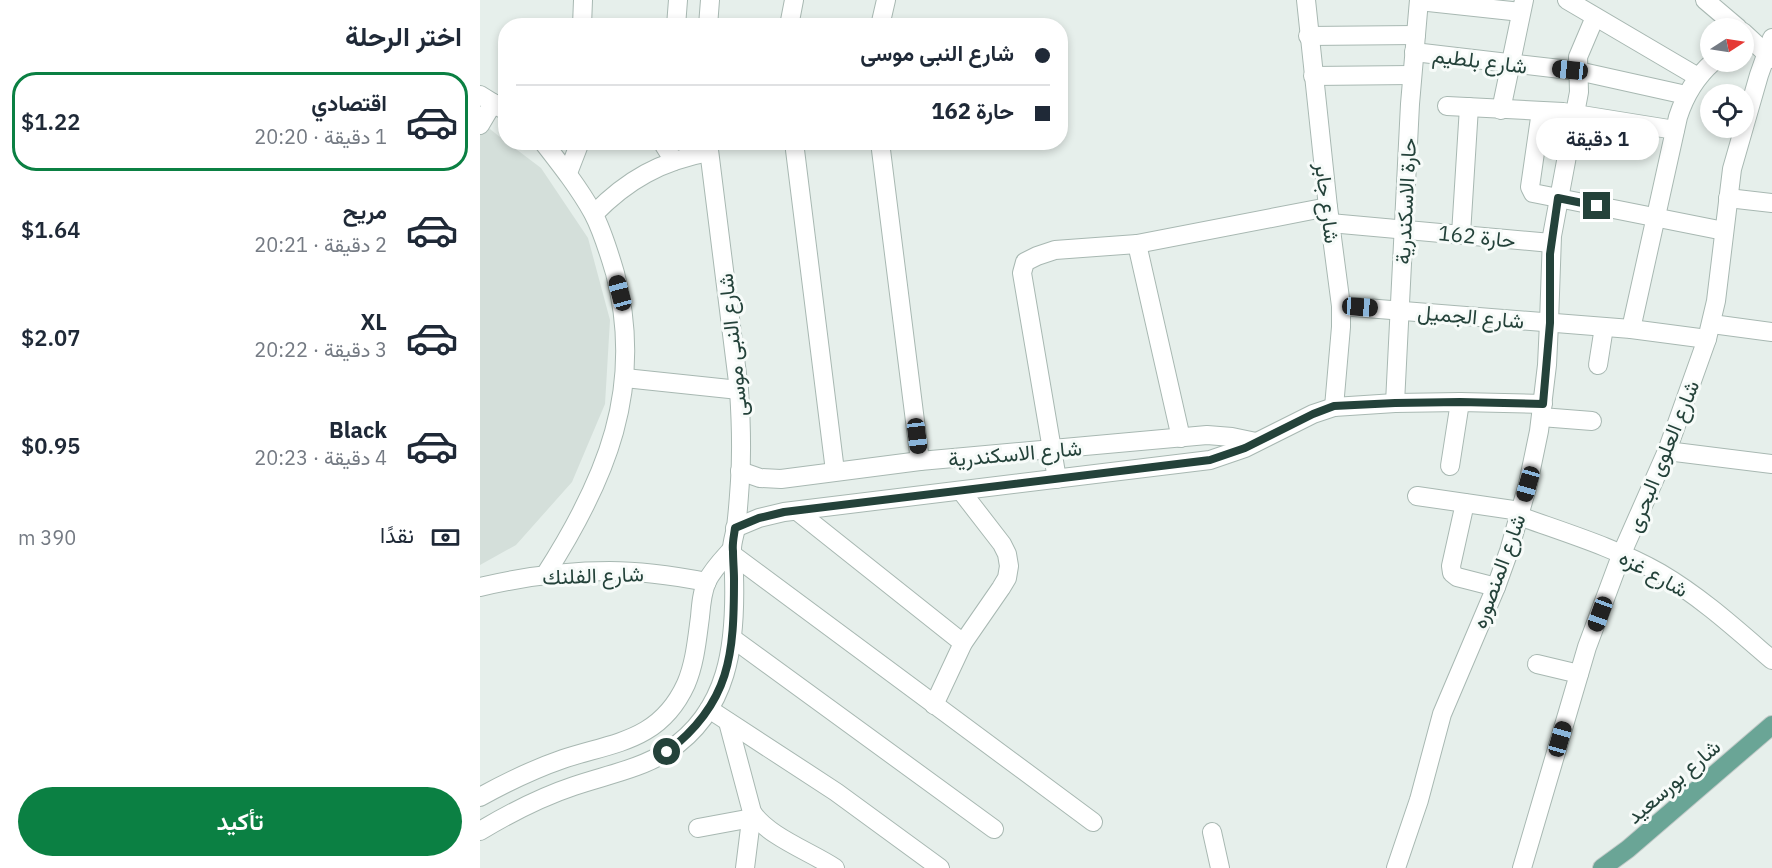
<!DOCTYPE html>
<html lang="ar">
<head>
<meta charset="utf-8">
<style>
	body { margin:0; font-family:"IBM Plex Sans",Vazirmatn,sans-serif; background:#f6f6f7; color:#1f2937; direction:rtl; height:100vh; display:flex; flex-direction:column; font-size:22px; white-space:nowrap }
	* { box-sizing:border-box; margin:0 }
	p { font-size:20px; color:#747a83 }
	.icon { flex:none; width:33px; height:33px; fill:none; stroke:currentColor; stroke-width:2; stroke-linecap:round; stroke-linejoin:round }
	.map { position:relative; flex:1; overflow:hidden; direction:ltr }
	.side { display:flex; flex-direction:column; background:#fff; width:480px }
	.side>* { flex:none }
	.hud { position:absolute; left:18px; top:18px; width:570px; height:132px; border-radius:24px; box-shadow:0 3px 9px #0003; direction:rtl; display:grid; align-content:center; height:132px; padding:0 18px; background:#fff }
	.needle { width:39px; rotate:78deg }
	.controls { position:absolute; left:1220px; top:18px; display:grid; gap:12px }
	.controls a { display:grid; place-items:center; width:54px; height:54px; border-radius:50%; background:#fff; box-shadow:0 3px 9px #0003; font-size:30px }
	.end { position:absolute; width:27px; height:27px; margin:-14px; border:8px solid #24423a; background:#fff; box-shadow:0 0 0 3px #fff }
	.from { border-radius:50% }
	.bubble { position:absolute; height:42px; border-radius:21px; background:#fff; box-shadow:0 3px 9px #0003; font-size:20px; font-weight:600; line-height:42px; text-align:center; direction:rtl }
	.car { position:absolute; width:18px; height:36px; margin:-18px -9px; border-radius:8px; box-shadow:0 0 4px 2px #0007; background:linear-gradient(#222 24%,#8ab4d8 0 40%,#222 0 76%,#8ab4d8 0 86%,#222 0) }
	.hud b { display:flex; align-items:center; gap:21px; height:57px; font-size:22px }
	.hud b+b { border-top:2px solid #e0e1e3 }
	.hud i { width:15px; height:15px; background:#1f2937 }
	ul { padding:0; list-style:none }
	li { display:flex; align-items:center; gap:18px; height:99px; margin:0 12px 9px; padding:0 6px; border:3px solid transparent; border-radius:24px }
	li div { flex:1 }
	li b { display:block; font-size:22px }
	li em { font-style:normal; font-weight:600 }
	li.current { border-color:#0b8043 }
	li>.icon { width:54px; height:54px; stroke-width:1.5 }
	h2 { padding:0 18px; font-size:27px; line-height:72px }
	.pay { display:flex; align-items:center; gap:15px; height:66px; padding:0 18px; font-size:22px }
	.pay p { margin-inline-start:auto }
	.primary-button { display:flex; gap:12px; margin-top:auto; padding:12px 18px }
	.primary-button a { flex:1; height:69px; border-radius:36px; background:#0b8043; color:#fff; font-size:24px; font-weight:600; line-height:69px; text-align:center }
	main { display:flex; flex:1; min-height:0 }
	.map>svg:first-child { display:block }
</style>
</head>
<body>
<main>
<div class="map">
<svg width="1292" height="868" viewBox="0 0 1292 868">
	<rect width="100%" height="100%" fill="#e6efeb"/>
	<!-- built -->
	<polygon fill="#d4dfda" points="0,121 25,141 26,142 28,143 61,168 108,238 130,320 125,404 92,482 36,545 0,565"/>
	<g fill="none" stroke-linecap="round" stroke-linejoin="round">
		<!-- minor casing -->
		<g stroke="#a8b8b2" stroke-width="20">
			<g id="minor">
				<polyline points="826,0 848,207 861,306 861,327 854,407"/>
				<polyline points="1087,0 1218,77"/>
				<polyline points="1225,0 1258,28"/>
				<polyline points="939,1 1041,12"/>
				<polyline points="102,26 103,0"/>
				<polyline points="196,26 198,0"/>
				<polyline points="228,26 230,0"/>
				<polyline points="309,26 314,0"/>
				<polyline points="400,26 406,0"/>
				<polyline points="1263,32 1292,59"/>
				<polyline points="828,36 936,35"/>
				<polyline points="934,52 1098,71 1206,95"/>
				<polyline points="833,76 932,75"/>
				<polyline points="0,95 26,111"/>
				<polyline points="967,106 1083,112 1195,130"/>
				<polyline points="1021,110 1044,0"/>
				<polyline points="1061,111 1050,187 1053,193 1244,231"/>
				<polyline points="0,125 13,103"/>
				<path d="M63,142C81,165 99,188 113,213C123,232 129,253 135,273C165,388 126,480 65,575"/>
				<polyline points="182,142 194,161"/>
				<polyline points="314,142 355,471"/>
				<polyline points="400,142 440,461"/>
				<polyline points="88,173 100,142"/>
				<polyline points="1248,198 1292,203"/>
				<path d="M114,214C147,180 181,161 229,152"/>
				<polyline points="850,223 1071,243"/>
				<polyline points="981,234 989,107"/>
				<polyline points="657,244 701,438"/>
				<polyline points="861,306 1151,329 1227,339"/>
				<polyline points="1232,324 1292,332"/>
				<path d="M1151,329L1198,117C1205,95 1216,77 1233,62"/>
				<polyline points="1118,365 1124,327"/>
				<polyline points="145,378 259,390"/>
				<polyline points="915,403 930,104 939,0"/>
				<polyline points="1061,417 1112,421"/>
				<polyline points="1187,451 1292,464"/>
				<polyline points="970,466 980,402"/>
				<polyline points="260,471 280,478 301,479 440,461 727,435 752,437 776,442"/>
				<polyline points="577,479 542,273 545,262 557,256 575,250 657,244 848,207"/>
				<polyline points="937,496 1040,511"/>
				<polyline points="985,503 971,566 972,573 977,577 1016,587"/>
				<polyline points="317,511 483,643"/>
				<path d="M1039,516C1086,533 1136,548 1180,573C1221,597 1256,629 1292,660"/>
				<polyline points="255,528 279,518 304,512 730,460 765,448 833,414 854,407 915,403 980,402 1063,404"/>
				<polyline points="253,555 613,822"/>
				<path d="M0,587C42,577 86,571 130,571C162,571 195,576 227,582"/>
				<polyline points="252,638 514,829"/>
				<polyline points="1057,664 1099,674"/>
				<polyline points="454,705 483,643 521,588 527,578 529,566 527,554 522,544 481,491"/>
				<polyline points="229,709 356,792 460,868"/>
				<path d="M248,722L272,812C287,836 331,852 355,868"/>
				<path d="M0,797C27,782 54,769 83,759C135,742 180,741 206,684C215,663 217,639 220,617C221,605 222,592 227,581C233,569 243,559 252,549"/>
				<polyline points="218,828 272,818"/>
				<path d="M0,831C30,813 61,797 94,786C126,775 160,769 188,751C249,711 256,644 254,576C254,567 252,558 252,549C252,542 255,534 256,527C258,512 259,496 260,481C262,451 261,420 259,390L228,142"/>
				<polyline points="732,832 740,868"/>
				<polyline points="265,868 272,812"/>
				<polyline points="916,868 939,800 962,714 1016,587 1029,551 1048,484 1059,431 1067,365 1069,323 1072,236 1099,92 1098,57 1115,17"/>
				<polyline points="1042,868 1107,647 1142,553 1187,451 1227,339 1236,301 1252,169 1279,75 1292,38"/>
			</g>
		</g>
		<!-- major casing -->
		<g stroke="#c2cac8" stroke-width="20">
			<polyline id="major" points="1122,868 1148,849 1292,725"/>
		</g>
		<!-- minor -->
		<use href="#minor" stroke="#fff" stroke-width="18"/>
		<!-- major -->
		<use href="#major" stroke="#6aa596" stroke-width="18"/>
	</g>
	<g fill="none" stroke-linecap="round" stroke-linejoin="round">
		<!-- route -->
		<path stroke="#24423a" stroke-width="8" d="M187,752C251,703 254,654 254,579C254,570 253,561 253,551C252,544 254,536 255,528L279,518L304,512L730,460L765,448L833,414L854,406L915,403L980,402L1063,404L1070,323V254L1078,198L1117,206"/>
	</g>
	<g text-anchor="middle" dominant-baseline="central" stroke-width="6" stroke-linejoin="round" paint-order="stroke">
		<!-- street labels -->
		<g font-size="21" fill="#24423a" stroke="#f7fbf9">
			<text transform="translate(1000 60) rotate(7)">شارع بلطيم</text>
			<text transform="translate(925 201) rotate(-87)">حارة الاسكندرية</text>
			<text transform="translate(848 203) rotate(83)">شارع جابر</text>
			<text transform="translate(997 236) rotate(6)">حارة 162</text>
			<text transform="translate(991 316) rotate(5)">شارع الجميل</text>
			<text transform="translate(252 345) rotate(-96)">شارع النبى موسى</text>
			<text transform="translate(535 453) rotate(-5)">شارع الاسكندرية</text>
			<text transform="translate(1182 456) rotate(-68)">شارع العلوى البحرى</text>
			<text transform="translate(1018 571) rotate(-70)">شارع المنصوره</text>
			<text transform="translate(1174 573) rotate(29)">شارع غزه</text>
			<text transform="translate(113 575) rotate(-2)">شارع الفلنك</text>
			<text transform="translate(1193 781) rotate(-41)">شارع بورسعيد</text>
		</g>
	</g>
</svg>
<div class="controls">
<a><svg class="needle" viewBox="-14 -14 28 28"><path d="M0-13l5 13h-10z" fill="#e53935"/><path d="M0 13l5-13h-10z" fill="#747a83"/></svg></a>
<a><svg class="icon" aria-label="locate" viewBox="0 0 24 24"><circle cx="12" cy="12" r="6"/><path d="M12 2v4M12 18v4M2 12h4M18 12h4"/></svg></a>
</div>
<i class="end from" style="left:187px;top:752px"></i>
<i class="end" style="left:1117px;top:206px"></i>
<div class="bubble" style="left:1056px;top:118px;width:123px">1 دقيقة</div>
<i class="car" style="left:1090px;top:70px;rotate:276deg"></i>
<i class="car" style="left:140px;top:293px;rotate:345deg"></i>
<i class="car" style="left:880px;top:307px;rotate:94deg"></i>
<i class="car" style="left:437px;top:436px;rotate:173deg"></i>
<i class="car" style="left:1048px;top:484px;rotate:196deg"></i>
<i class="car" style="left:1120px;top:614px;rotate:200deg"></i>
<i class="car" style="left:1080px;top:739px;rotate:16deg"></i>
<div class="hud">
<b><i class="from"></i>شارع النبى موسى</b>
<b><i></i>حارة 162</b>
</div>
</div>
<section class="side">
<h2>اختر الرحلة</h2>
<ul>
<li class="current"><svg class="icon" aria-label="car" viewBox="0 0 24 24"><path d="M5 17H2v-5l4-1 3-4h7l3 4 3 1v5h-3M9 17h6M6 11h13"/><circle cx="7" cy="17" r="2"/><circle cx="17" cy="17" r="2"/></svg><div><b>اقتصادي</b><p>1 دقيقة · 20:20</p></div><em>$1.22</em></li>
<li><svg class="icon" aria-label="car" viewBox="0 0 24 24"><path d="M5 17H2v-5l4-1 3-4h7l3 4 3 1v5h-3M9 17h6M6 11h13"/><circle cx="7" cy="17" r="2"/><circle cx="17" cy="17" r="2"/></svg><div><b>مريح</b><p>2 دقيقة · 20:21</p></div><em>$1.64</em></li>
<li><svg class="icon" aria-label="car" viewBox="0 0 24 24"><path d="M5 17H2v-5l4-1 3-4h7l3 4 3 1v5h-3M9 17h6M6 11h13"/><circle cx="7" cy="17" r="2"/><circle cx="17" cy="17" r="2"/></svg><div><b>XL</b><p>3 دقيقة · 20:22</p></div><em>$2.07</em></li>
<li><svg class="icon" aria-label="car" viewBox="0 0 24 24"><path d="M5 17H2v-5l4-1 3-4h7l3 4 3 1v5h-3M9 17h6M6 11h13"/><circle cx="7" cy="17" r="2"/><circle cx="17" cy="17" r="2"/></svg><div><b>Black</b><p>4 دقيقة · 20:23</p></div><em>$0.95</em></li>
</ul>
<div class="pay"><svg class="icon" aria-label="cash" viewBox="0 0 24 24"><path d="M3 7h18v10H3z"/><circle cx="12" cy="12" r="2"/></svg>نقدًا<p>390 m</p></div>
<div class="primary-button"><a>تأكيد</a></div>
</section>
</main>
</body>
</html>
